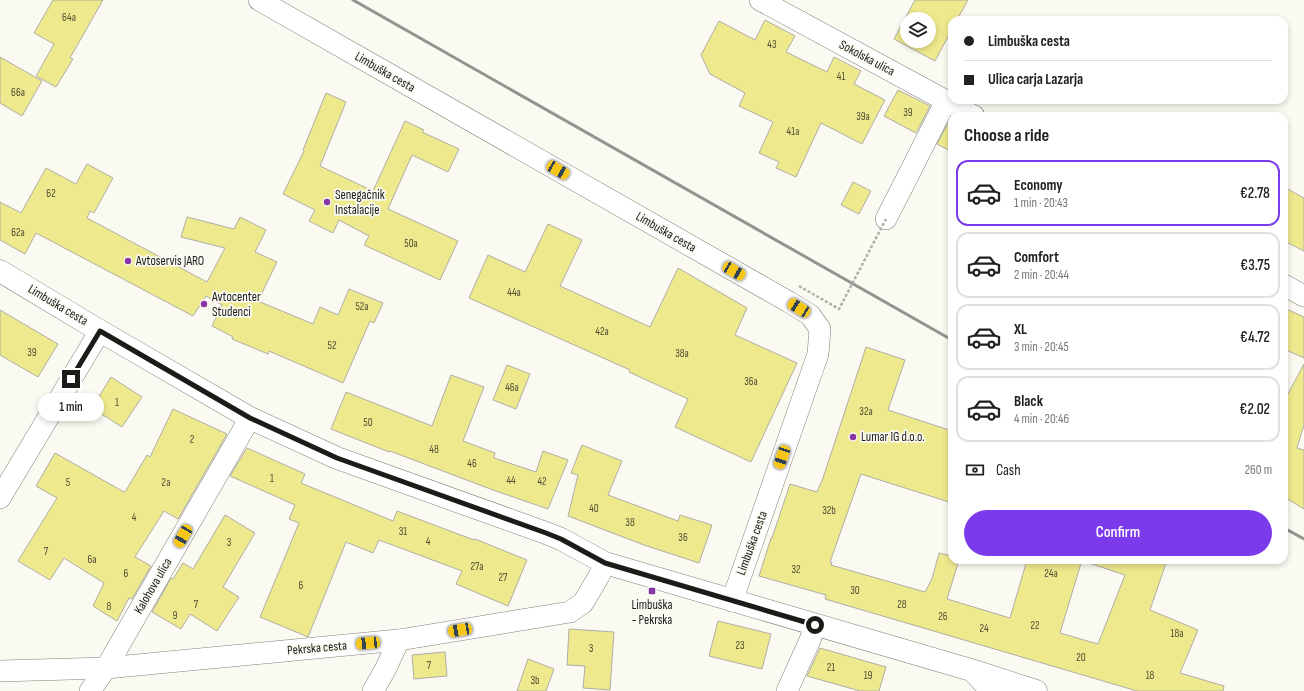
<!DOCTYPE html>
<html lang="en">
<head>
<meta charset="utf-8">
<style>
	body { margin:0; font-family:"Sofia Sans Condensed",sans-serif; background:#f2f2f2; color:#222; height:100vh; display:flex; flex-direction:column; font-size:15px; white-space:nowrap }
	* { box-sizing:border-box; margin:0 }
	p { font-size:13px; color:#767676 }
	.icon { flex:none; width:22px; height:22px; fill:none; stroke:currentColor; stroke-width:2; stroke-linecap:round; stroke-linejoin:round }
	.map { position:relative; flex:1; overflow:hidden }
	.panel { position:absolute; left:948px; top:112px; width:340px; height:452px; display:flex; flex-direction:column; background:#fff; border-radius:12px; box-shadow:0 2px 6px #0003 }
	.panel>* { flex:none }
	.hud { position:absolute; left:948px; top:16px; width:340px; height:88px; border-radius:12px; box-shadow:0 2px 6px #0003; display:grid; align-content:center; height:88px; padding:0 16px; background:#fff }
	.fabs { position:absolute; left:900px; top:12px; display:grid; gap:8px }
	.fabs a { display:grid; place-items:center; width:36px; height:36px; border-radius:50%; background:#fff; box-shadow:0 2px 6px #0003; font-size:20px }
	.end { position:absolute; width:18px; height:18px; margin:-9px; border:5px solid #1b1b18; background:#fff; box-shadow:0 0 0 2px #fff }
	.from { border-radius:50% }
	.bubble { position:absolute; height:28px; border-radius:14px; background:#fff; box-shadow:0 2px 6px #0003; font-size:13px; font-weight:600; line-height:28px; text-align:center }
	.car { position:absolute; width:12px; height:24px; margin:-12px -6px; border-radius:5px; box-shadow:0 0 3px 1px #0007; background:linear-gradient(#f5c518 24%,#345 0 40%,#f5c518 0 76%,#345 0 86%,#f5c518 0) }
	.hud b { display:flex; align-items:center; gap:14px; height:38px; font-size:15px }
	.hud b+b { border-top:1px solid #e0e0e0 }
	.hud i { width:10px; height:10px; background:#222 }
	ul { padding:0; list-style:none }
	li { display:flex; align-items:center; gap:12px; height:66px; margin:0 8px 6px; padding:0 8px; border:2px solid #e0e0e0; border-radius:12px }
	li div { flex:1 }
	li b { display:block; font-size:15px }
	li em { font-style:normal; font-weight:600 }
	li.on { border-color:#7c3aed }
	li>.icon { width:36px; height:36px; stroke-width:1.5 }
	h2 { padding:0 16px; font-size:18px; line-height:48px }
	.pay { display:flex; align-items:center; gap:10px; height:44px; padding:0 16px; font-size:15px }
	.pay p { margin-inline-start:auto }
	.primary-button { display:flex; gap:8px; margin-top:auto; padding:8px 16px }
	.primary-button a { flex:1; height:46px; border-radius:24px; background:#7c3aed; color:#fff; font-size:16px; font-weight:600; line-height:46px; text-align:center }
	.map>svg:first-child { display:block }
</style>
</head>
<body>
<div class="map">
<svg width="1304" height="691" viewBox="0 0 1304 691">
	<rect width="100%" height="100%" fill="#fafaf2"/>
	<!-- building -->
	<g fill="#efe98d" stroke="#aeaea7" fill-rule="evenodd">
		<polygon points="53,0 103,0 70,58 73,59 56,87 36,76 54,44 34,33"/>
		<path d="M915,0H968L957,20H952V29L935,61L894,39ZM907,19H929V41H907Z"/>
		<polygon points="765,20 795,36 786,52 827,72 834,57 861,71 854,84 885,100 862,144 821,123 796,177 776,168 779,162 759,153 773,122 739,106 745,93 710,74 701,55 719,21 755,40"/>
		<polygon points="0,57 42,81 22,116 0,103"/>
		<polygon points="898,90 930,106 916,133 884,116"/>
		<polygon points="326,93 346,102 320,166 373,191 405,121 424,130 422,132 459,149 448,172 412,155 388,209 458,241 440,280 364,245 369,236 339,220 333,233 309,221 315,210 283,194 304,151 303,150"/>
		<polygon points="948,123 952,125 952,152 937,144"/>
		<polygon points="87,164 113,178 94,213 90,211 87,218 207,282 225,248 181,237 187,217 234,229 240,217 266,230 255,252 277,262 258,301 313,324 320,307 338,315 349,289 383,303 374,323 370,321 343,383 269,351 268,354 232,339 233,337 212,326 222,305 206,296 193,316 36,233 25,254 0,240 0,202 21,213 46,168 76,184"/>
		<polygon points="853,182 871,191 859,214 841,205"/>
		<polygon points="1284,187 1304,198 1304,251 1284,241"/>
		<polygon points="548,224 582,240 560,286 650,327 678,268 747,308 735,335 797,363 751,462 675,427 688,399 629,372 630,370 469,298 488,255 525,272"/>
		<polygon points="1284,308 1304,317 1304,358 1284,349"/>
		<polygon points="0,310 58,344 38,377 0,355"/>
		<polygon points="866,347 905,360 888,410 952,431 952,503 861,474 830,562 832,562 831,565 925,592 932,579 939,553 952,556 952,560 959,560 947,599 1010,618 1027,560 1082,560 1060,633 1098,644 1125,575 1089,563 1090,560 1167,560 1150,610 1198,630 1180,673 1224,686 1223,691 1137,691 825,599 826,595 759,576 771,538 772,538 790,484 817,492 823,478"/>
		<polygon points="1304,364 1304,425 1297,448 1304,450 1304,509 1284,497 1284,401"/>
		<polygon points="507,365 530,374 516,409 493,400"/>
		<polygon points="451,375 484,387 463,441 495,453 494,458 536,472 543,451 568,460 548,509 493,490 390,451 389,452 331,429 346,392 432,426"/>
		<polygon points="111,377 142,397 122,427 92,408"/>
		<polygon points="173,409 227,434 178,519 164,511 135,557 151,566 132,599 129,598 117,621 93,606 104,583 64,558 50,580 18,561 57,498 36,486 55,453 124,492 125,492 147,455 150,457"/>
		<polygon points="582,445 622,461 608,495 678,521 680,515 712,525 699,563 644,545 568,516 578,475 571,473"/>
		<polygon points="247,448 305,474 301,483 393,521 397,511 474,540 475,539 527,560 508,606 456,584 462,571 379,540 373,553 346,542 308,637 260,617 299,523 289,519 295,505 230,476"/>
		<polygon points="225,515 255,533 223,587 239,597 217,631 190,614 181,629 152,612 171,578 173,579 183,563 193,569"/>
		<polygon points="718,621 771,634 762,669 709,656"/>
		<polygon points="569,629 614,632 610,690 583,688 585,666 567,665"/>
		<polygon points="820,648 886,667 879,691 860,691 807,676"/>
		<polygon points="445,652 447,676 414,679 412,655"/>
		<polygon points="528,659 554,669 546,691 517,691"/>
	</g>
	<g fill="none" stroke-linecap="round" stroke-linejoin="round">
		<!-- street casing -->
		<g stroke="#81807a" stroke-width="22">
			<g id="street">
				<polyline points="259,0 789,302 810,315 820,329 818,354 732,601"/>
				<polyline points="760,0 974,116"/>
				<polyline points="886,219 946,101"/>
				<polyline points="1284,285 1304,296"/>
				<polyline points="0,498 100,331"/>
				<polyline points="971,670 991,691"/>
				<polyline points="0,671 106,668 399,640 570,612 583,603 599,576 605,563"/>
				<polyline points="90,691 106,668 250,418"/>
				<polyline points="373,691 385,670 399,640"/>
				<polyline points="787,691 810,640 815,625"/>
			</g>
		</g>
		<!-- secondary casing -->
		<g stroke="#81807a" stroke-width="23">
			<polyline id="secondary" points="0,271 100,331 250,418 337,458 546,533 561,539 605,563 971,670 1036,691"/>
		</g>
		<!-- street -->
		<use href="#street" stroke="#fff" stroke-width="21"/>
		<!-- secondary -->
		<use href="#secondary" stroke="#fff" stroke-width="22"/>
		<!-- rail -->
		<g stroke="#94948e" stroke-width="3">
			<polyline points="353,0 952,340"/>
			<polyline points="1284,528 1304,539"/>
		</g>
		<!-- path-bridge -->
		<polyline stroke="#b0b0aa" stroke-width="2.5" stroke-dasharray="3 2" stroke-linecap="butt" points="799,286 839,309 886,219"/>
	</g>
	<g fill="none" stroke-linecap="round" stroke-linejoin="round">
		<!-- route -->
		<polyline stroke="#1b1b18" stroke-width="5" points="71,379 100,331 250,418 337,458 546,533 561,539 605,563 815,625"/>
	</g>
	<!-- markers -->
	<g fill="#8836a6" stroke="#fafaf2" stroke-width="1.5">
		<circle cx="327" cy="202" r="4"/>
		<circle cx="128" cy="261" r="4"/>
		<circle cx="204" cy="304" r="4"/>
		<circle cx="853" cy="437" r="4"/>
		<rect x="648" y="587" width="8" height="8" rx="2"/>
	</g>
	<g text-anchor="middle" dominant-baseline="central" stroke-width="3.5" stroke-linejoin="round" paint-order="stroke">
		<!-- number labels -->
		<g font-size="11" fill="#504e35">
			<text x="69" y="17">64a</text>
			<text x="772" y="44">43</text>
			<text x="841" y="76">41</text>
			<text x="18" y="92">66a</text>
			<text x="908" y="112">39</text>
			<text x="863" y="116">39a</text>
			<text x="793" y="131">41a</text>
			<text x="51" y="193">62</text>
			<text x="18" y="232">62a</text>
			<text x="411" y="243">50a</text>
			<text x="514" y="292">44a</text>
			<text x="362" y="306">52a</text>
			<text x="602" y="331">42a</text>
			<text x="332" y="345">52</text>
			<text x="32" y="352">39</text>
			<text x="682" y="353">38a</text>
			<text x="751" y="381">36a</text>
			<text x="512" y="387">46a</text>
			<text x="117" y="402">1</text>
			<text x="866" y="411">32a</text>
			<text x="368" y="422">50</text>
			<text x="192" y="439">2</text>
			<text x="434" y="449">48</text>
			<text x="472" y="463">46</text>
			<text x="272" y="478">1</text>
			<text x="511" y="480">44</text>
			<text x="542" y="481">42</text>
			<text x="68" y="482">5</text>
			<text x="166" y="482">2a</text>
			<text x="594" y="508">40</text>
			<text x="829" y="510">32b</text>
			<text x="134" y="517">4</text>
			<text x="630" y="522">38</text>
			<text x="403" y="531">31</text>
			<text x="683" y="537">36</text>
			<text x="428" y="541">4</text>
			<text x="229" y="542">3</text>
			<text x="46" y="551">7</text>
			<text x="92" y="559">6a</text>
			<text x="477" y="566">27a</text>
			<text x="796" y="569">32</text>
			<text x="126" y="573">6</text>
			<text x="1051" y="573">24a</text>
			<text x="503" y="577">27</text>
			<text x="301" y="585">6</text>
			<text x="855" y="590">30</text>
			<text x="196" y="604">7</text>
			<text x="902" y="604">28</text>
			<text x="109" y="606">8</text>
			<text x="175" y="615">9</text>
			<text x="943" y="616">26</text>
			<text x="1035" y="625">22</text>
			<text x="984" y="628">24</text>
			<text x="1177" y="633">18a</text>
			<text x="740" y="645">23</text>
			<text x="591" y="648">3</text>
			<text x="1081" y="657">20</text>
			<text x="429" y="665">7</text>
			<text x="831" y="667">21</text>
			<text x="868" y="675">19</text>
			<text x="1150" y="675">18</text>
			<text x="535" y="680">3b</text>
		</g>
		<!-- street labels -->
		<g font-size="13" fill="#1b1b18" stroke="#fafaf2">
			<text transform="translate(867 58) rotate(28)">Sokolska ulica</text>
			<text transform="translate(385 72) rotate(30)">Limbuška cesta</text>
			<text transform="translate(666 232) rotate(30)">Limbuška cesta</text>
			<text transform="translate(58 305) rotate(31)">Limbuška cesta</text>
			<text transform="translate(752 543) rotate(-70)">Limbuška cesta</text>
			<text transform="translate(153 586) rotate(-60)">Kalohova ulica</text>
			<text transform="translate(317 648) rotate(-5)">Pekrska cesta</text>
		</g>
		<!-- poi labels -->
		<g font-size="13" fill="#1b1b18" stroke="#fafaf2" text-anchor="start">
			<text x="335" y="195">Senegačnik<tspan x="335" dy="15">Instalacije</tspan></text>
			<text x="136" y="261">Avtoservis JARO</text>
			<text x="212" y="297">Avtocenter<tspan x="212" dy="15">Studenci</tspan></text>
			<text x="861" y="437">Lumar IG d.o.o.</text>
			<text x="652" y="605" text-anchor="middle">Limbuška<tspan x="652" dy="15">- Pekrska</tspan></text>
		</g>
	</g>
</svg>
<div class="fabs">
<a><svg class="icon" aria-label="layers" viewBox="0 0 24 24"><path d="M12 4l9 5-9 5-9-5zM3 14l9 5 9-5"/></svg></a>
</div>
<i class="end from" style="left:815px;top:625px"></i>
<i class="end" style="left:71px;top:379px"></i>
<div class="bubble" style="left:38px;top:393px;width:66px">1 min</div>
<i class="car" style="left:558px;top:170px;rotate:120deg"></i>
<i class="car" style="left:734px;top:271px;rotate:120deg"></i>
<i class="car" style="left:799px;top:308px;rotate:302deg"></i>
<i class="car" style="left:782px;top:457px;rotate:199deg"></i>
<i class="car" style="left:183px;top:536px;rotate:210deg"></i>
<i class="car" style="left:460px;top:630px;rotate:260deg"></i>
<i class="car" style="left:368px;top:643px;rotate:265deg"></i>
<div class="hud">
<b><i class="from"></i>Limbuška cesta</b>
<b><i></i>Ulica carja Lazarja</b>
</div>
<section class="panel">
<h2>Choose a ride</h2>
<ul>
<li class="on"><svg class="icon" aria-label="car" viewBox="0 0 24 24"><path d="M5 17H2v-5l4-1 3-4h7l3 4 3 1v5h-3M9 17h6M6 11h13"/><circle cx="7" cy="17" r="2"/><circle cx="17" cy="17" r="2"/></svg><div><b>Economy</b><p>1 min · 20:43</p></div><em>€2.78</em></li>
<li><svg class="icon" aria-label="car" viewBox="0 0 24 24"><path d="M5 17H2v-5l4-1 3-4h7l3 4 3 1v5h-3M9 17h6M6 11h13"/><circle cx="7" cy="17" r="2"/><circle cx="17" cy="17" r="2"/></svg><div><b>Comfort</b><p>2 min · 20:44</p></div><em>€3.75</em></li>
<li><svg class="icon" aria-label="car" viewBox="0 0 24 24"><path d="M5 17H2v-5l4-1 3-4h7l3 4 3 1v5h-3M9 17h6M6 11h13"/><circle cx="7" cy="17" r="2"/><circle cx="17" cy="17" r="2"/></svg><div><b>XL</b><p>3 min · 20:45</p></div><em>€4.72</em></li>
<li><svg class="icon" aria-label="car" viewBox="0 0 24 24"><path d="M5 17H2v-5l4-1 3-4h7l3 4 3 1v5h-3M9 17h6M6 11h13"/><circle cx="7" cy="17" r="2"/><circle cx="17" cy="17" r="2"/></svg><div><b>Black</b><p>4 min · 20:46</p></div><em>€2.02</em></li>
</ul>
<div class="pay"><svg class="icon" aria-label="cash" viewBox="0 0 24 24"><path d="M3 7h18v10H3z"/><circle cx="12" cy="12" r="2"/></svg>Cash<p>260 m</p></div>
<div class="primary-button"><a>Confirm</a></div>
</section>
</div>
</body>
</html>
